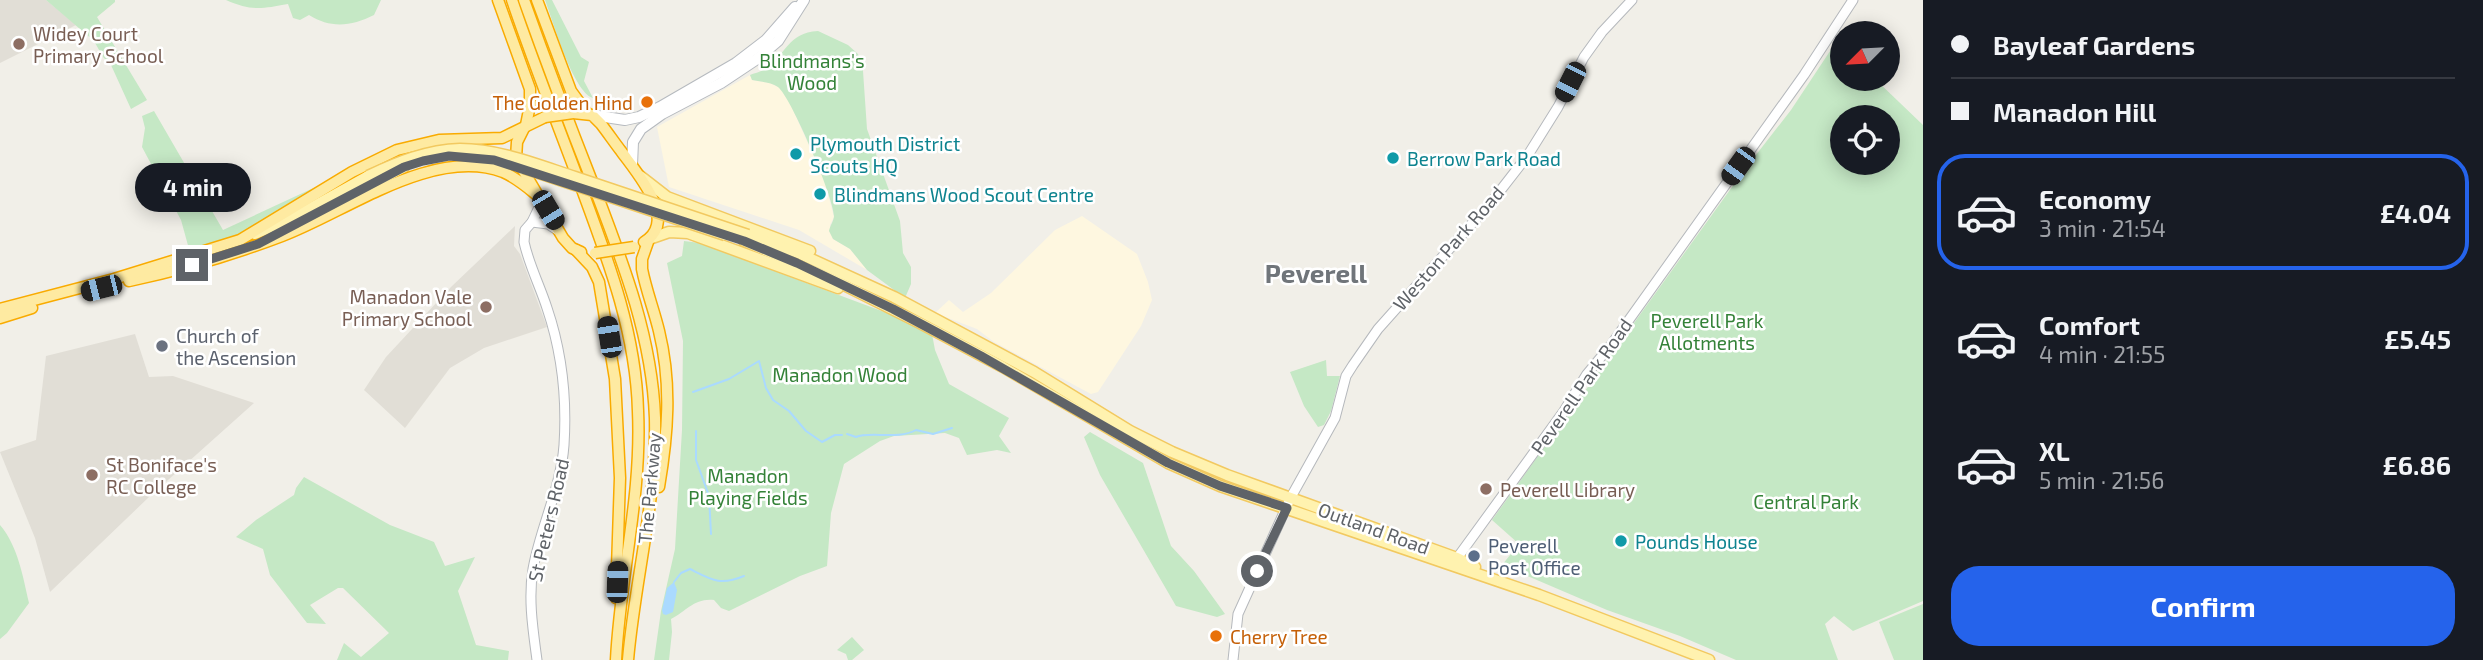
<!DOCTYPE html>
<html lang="en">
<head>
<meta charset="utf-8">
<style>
	body { margin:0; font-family:"Exo 2",sans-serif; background:#242831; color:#f1f3f6; height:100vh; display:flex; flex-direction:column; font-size:26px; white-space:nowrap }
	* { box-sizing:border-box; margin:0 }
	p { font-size:23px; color:#9ea1a6 }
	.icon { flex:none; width:38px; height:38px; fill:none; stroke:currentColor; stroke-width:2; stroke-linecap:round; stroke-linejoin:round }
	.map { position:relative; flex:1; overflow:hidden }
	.details { display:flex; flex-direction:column; background:#171b24; width:560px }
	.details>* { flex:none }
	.hud { display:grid; align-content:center; height:154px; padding:0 28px; background:#171b24 }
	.needle { width:46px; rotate:246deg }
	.fabs { position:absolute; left:1830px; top:21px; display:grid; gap:14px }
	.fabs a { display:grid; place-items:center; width:70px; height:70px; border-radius:50%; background:#171b24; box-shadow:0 4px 18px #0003; font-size:35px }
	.end { position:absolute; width:32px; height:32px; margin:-16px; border:9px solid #5f6368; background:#fff; box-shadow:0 0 0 4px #fff }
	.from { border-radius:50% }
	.bubble { position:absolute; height:49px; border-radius:24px; background:#171b24; box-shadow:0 4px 18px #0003; font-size:23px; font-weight:700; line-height:49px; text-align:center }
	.car { position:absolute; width:21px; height:42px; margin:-21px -10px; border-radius:9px; box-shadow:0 0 5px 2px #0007; background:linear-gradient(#222 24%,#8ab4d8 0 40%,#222 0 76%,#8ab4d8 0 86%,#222 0) }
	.hud b { display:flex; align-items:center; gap:24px; height:66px; font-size:26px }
	.hud b+b { border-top:2px solid #363941 }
	.hud i { width:18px; height:18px; background:#f1f3f6 }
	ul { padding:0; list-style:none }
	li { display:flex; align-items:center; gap:21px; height:116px; margin:0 14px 10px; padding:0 14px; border:4px solid transparent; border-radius:28px }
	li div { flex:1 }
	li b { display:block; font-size:26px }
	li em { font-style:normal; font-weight:700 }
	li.selected { border-color:#2563eb }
	li>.icon { width:63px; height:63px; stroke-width:1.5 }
	.primary-button { display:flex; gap:14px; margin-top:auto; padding:14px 28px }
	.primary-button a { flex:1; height:80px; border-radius:28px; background:#2563eb; color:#fff; font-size:28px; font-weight:700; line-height:80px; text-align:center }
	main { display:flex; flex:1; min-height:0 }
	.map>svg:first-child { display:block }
</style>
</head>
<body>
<main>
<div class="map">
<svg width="1923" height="660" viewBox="0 0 1923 660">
	<rect width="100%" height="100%" fill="#f1efe8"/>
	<!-- commercial -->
	<g fill="#fef7e0">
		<polygon points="750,75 752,80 770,83 780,88 789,101 824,179 834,217 830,225 833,239 850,249 867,270 799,230 669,187 657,127"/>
		<polygon points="1082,216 1137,254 1148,282 1152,300 1141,326 1098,392 1091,394 994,342 977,329 935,313 949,300 963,312 991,293 1055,230"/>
	</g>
	<!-- education -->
	<g fill="#e1ded6">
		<polygon points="0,0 46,0 76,25 0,63"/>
		<polygon points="515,226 514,246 520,254 547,327 484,348 450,368 405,428 364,390 386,357 451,287"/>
		<polygon points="135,334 149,377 173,376 254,403 149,497 50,592 35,538 0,452 36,440 46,356"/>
	</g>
	<!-- green -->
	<g fill="#c5e8c5" fill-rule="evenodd">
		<polygon points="46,0 115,0 115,2 97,17 147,100 131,109 111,65 103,57 94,41"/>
		<path d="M226,0H381L374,15C352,26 331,29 309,15L300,20L293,18L288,4C261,9 251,11 226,0Z"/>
		<path d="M545,0H552L581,57L589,62L584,81L593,98C573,92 553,21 545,0Z"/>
		<path d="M818,31L848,45L858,54L863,71L867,129L900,221L903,253L911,267V284L905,298L867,270L850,249L833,239L829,231C830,226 834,220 834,216C834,198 791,97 778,87C771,82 761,82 752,80L750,75C754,73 761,72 765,69C787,54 787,33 818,31Z"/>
		<path d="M1836,42L1843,48V79H1875L1923,125V601L1853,631L1834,616L1825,624L1838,660H1736L1680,636L1607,610L1502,565L1519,544L1492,520L1745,169L1791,110ZM1888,117V163H1843V117Z"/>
		<polygon points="154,111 223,230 322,184 323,187 227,241 189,249 181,220 142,147 145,128 142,116"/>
		<path d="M684,241L700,243L887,313L932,334L935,350L949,384L1009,418L999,436L1011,453L997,450L967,455L959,438L945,433L894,436L880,441L844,464L831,513L827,566L800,576L729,611L721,608L714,600C694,598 687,611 671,619L672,632L669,660H654L661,611L675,549L682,430L683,341L667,263L682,256Z"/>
		<polygon points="1326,360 1327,376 1340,376 1331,411 1324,425 1318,427 1304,406 1290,372"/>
		<polygon points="1090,432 1143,463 1171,546 1194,571 1225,614 1217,617 1176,606 1100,475 1084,437"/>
		<polygon points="304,477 390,525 434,542 445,566 475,557 458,591 476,645 509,651 508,660 337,660 344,643 361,657 389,633 343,588 338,588 310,605 326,624 307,623 270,575 263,549 236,537 256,520 294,495 296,488"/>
		<path d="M0,525C18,546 23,577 29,603L7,633L0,639Z"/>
		<polygon points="1923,604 1923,660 1894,660 1879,622"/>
		<polygon points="852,637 864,650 852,660 848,660 846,654 837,650"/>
	</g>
	<!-- water -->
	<polygon fill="#aadaff" points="674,582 677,590 673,612 666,615 663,614 662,610 667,588"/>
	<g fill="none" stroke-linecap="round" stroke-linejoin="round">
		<!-- stream -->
		<g stroke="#aadaff" stroke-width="2">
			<polyline points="693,392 729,379 759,361 766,388 773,400 789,411 806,431 822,442 835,435 842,435"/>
			<polyline points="696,431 696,460 709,496 711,534"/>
			<path d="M847,434L856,437C869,431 898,440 916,430L933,434L952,428"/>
			<path d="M674,582L681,573L690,569C712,580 720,586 744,576"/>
		</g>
		<!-- tertiary casing -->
		<g stroke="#b5b8bc" stroke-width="11">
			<g id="tertiary">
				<polyline points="532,222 548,224 557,230"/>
				<polyline points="1455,561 1564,411 1587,374 1611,345 1804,75 1853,0"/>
				<path d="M537,660C533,630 528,599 533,569C540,528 561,488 564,445C567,398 562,352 547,308C540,286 529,265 524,242L525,230L532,222L542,201"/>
				<polyline points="1233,660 1238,614 1291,497 1335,418 1346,376 1353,365 1378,329 1493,200 1528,155 1558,107 1584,57 1602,32 1632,0"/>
			</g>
		</g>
		<!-- secondary casing -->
		<g stroke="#b6babf" stroke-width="12">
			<g id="secondary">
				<polyline points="592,115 625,120 639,117 660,107 736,63 766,40 795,7"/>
				<polyline points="632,165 633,142 641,129 662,114 721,83 757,59 778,41 804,0"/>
			</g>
		</g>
		<!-- primary casing -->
		<g stroke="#f2c960" stroke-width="13">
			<g id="primary">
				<polyline points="640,176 667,197 810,251"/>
				<polyline points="286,230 404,167"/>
				<polyline points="255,234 296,216 368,176"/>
				<polyline points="750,236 798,253 894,297 1034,372 1130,431 1172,452 1227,475 1457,558 1475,567"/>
				<polyline points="649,239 669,232 688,233 838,288"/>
				<polyline points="744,241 834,280 920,323 1003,367 1168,463 1220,486 1539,595 1709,660"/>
			</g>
		</g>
		<!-- trunk casing -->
		<g stroke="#f9ab00" stroke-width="13">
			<g id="trunk">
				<polyline points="498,0 530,89 530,105 526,125"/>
				<path d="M512,0C534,65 560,130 584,195C610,265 636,335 638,411C642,495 620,577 616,660"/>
				<path d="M524,0C546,62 569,123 593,184C622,260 652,335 655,418C657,500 635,579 628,660"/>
				<polyline points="537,0 571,91 587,113"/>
				<path d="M573,113L592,115L601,124C608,133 614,142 621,151C636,172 680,221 644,242"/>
				<polyline points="524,128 517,142 516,158 563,238 572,248 581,252"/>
				<path d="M649,239L642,259V269C646,290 654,310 659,331C672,384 668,434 659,487"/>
				<polyline points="576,250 592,267 599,282 615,379 620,478 616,598"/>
				<path d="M129,281C181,270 232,255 282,236C346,212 433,146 503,172C517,178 527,187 538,196"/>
				<polyline points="0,309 114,279 240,240 352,172 397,150 439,140 502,138 545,117"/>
				<polyline points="0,318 32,308"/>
			</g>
		</g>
		<!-- tertiary -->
		<use href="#tertiary" stroke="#fff" stroke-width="9"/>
		<!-- secondary -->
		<use href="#secondary" stroke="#fff" stroke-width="10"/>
		<!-- primary -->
		<use href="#primary" stroke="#fff2af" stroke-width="10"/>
		<!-- trunk -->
		<use href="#trunk" stroke="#feeaa1" stroke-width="10"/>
		<!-- primary-bridge casing -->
		<g stroke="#f2c960" stroke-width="13" stroke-linecap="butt">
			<g id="primary-bridge">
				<polyline points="524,168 725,235"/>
				<path d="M368,176C398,162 427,150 460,149C499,149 538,165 575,177C632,196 690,215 748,235"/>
			</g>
		</g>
		<!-- trunk-bridge casing -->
		<g stroke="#f9ab00" stroke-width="13" stroke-linecap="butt">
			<g id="trunk-bridge">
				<polyline points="545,117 573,113"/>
				<polyline points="595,253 634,247"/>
			</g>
		</g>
		<!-- primary-bridge -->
		<use href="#primary-bridge" stroke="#fff2af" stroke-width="10"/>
		<!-- trunk-bridge -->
		<use href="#trunk-bridge" stroke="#feeaa1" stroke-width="10"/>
	</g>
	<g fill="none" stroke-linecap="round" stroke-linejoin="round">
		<!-- route -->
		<polyline stroke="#5f6368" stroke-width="9" points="192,265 258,244 404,167 423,161 449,156 494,160 744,241 797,263 893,309 981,356 1168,463 1220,486 1287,508 1257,571"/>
	</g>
	<!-- markers -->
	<g fill="#8d6e63" stroke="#fff" stroke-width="2.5">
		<circle cx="19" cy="44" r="7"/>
		<circle cx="486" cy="307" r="7"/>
		<circle cx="92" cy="475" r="7"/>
		<circle cx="1486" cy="489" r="7"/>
	</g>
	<g fill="#e8710a" stroke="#fff" stroke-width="2.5">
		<circle cx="647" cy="102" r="7"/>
		<circle cx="1216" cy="636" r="7"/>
	</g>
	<g fill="#0f9aa8" stroke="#fff" stroke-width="2.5">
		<circle cx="796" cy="154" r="7"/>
		<circle cx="1393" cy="158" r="7"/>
		<circle cx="820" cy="194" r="7"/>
		<circle cx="1621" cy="541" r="7"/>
	</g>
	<circle fill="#6b7280" stroke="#fff" stroke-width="2.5" cx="162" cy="346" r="7"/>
	<circle fill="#5c6f8a" stroke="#fff" stroke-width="2.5" cx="1474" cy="556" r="7"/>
	<g text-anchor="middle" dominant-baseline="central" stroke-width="5" stroke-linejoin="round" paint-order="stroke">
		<!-- education labels -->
		<g font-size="19" fill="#785e54" stroke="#fff" text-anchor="start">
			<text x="33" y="33">Widey Court<tspan x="33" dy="22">Primary School</tspan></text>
			<text x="472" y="296" text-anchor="end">Manadon Vale<tspan x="472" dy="22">Primary School</tspan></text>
			<text x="106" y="464">St Boniface's<tspan x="106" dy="22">RC College</tspan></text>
			<text x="1500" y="489">Peverell Library</text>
		</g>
		<!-- park labels -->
		<g font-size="19" fill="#348238" stroke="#fff">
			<text x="812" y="60">Blindmans's<tspan x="812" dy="22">Wood</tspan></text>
			<text x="1707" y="320">Peverell Park<tspan x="1707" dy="22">Allotments</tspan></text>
			<text x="840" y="374">Manadon Wood</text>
			<text x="748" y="475">Manadon<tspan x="748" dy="22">Playing Fields</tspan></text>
			<text x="1806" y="501">Central Park</text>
		</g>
		<!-- food labels -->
		<g font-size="19" fill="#c56008" stroke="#fff" text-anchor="end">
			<text x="633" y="102">The Golden Hind</text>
			<text x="1230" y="636" text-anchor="start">Cherry Tree</text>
		</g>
		<!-- culture labels -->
		<g font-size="19" fill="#0d838f" stroke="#fff" text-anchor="start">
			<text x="810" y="143">Plymouth District<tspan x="810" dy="22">Scouts HQ</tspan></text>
			<text x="1407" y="158">Berrow Park Road</text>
			<text x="834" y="194">Blindmans Wood Scout Centre</text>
			<text x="1635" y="541">Pounds House</text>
		</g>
		<!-- street labels -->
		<g font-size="19" fill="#5f6368" stroke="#fff">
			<text transform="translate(1448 248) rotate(-49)">Weston Park Road</text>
			<text transform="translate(1581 386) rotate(-55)">Peverell Park Road</text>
			<text transform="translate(649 488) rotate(-85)">The Parkway</text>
			<text transform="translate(548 520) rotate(-77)">St Peters Road</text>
			<text transform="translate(1374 528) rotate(20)">Outland Road</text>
		</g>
		<!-- worship labels -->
		<g font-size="19" fill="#5b616d" stroke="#fff" text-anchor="start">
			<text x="176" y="335">Church of<tspan x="176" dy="22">the Ascension</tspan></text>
		</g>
		<!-- service labels -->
		<g font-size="19" fill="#4e5e75" stroke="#fff" text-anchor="start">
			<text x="1488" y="545">Peverell<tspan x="1488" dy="22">Post Office</tspan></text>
		</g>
		<!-- district labels -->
		<g font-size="26" font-weight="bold" fill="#70757a" stroke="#fff">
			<text x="1316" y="272">Peverell</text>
		</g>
	</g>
</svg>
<div class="fabs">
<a><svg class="needle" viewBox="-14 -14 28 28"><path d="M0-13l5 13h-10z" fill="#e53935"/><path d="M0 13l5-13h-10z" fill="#9ea1a6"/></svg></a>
<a><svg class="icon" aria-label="locate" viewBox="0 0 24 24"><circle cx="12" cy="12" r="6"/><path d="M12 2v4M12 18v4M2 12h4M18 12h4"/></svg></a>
</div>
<i class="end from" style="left:1257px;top:571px"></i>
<i class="end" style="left:192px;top:265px"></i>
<div class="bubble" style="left:135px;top:163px;width:116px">4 min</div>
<i class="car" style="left:1570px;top:82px;rotate:207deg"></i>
<i class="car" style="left:1738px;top:166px;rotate:216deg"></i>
<i class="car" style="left:548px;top:210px;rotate:149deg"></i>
<i class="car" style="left:101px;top:288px;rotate:256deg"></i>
<i class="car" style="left:609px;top:337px;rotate:351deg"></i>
<i class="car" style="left:617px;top:582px;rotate:2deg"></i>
</div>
<section class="details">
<div class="hud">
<b><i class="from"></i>Bayleaf Gardens</b>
<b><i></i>Manadon Hill</b>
</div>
<ul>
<li class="selected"><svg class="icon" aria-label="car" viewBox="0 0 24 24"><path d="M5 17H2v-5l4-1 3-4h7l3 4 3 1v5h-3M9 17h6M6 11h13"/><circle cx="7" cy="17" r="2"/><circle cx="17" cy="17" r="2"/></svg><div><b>Economy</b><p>3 min · 21:54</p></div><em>£4.04</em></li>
<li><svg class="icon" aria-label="car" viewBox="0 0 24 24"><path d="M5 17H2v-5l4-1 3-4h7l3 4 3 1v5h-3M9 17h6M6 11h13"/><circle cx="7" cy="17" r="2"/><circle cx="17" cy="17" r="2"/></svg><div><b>Comfort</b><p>4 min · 21:55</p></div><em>£5.45</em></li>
<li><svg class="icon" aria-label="car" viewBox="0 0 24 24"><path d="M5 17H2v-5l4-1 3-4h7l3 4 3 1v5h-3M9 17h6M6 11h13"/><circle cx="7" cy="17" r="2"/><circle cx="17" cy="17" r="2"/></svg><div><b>XL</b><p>5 min · 21:56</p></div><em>£6.86</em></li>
</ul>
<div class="primary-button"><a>Confirm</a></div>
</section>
</main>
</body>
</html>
